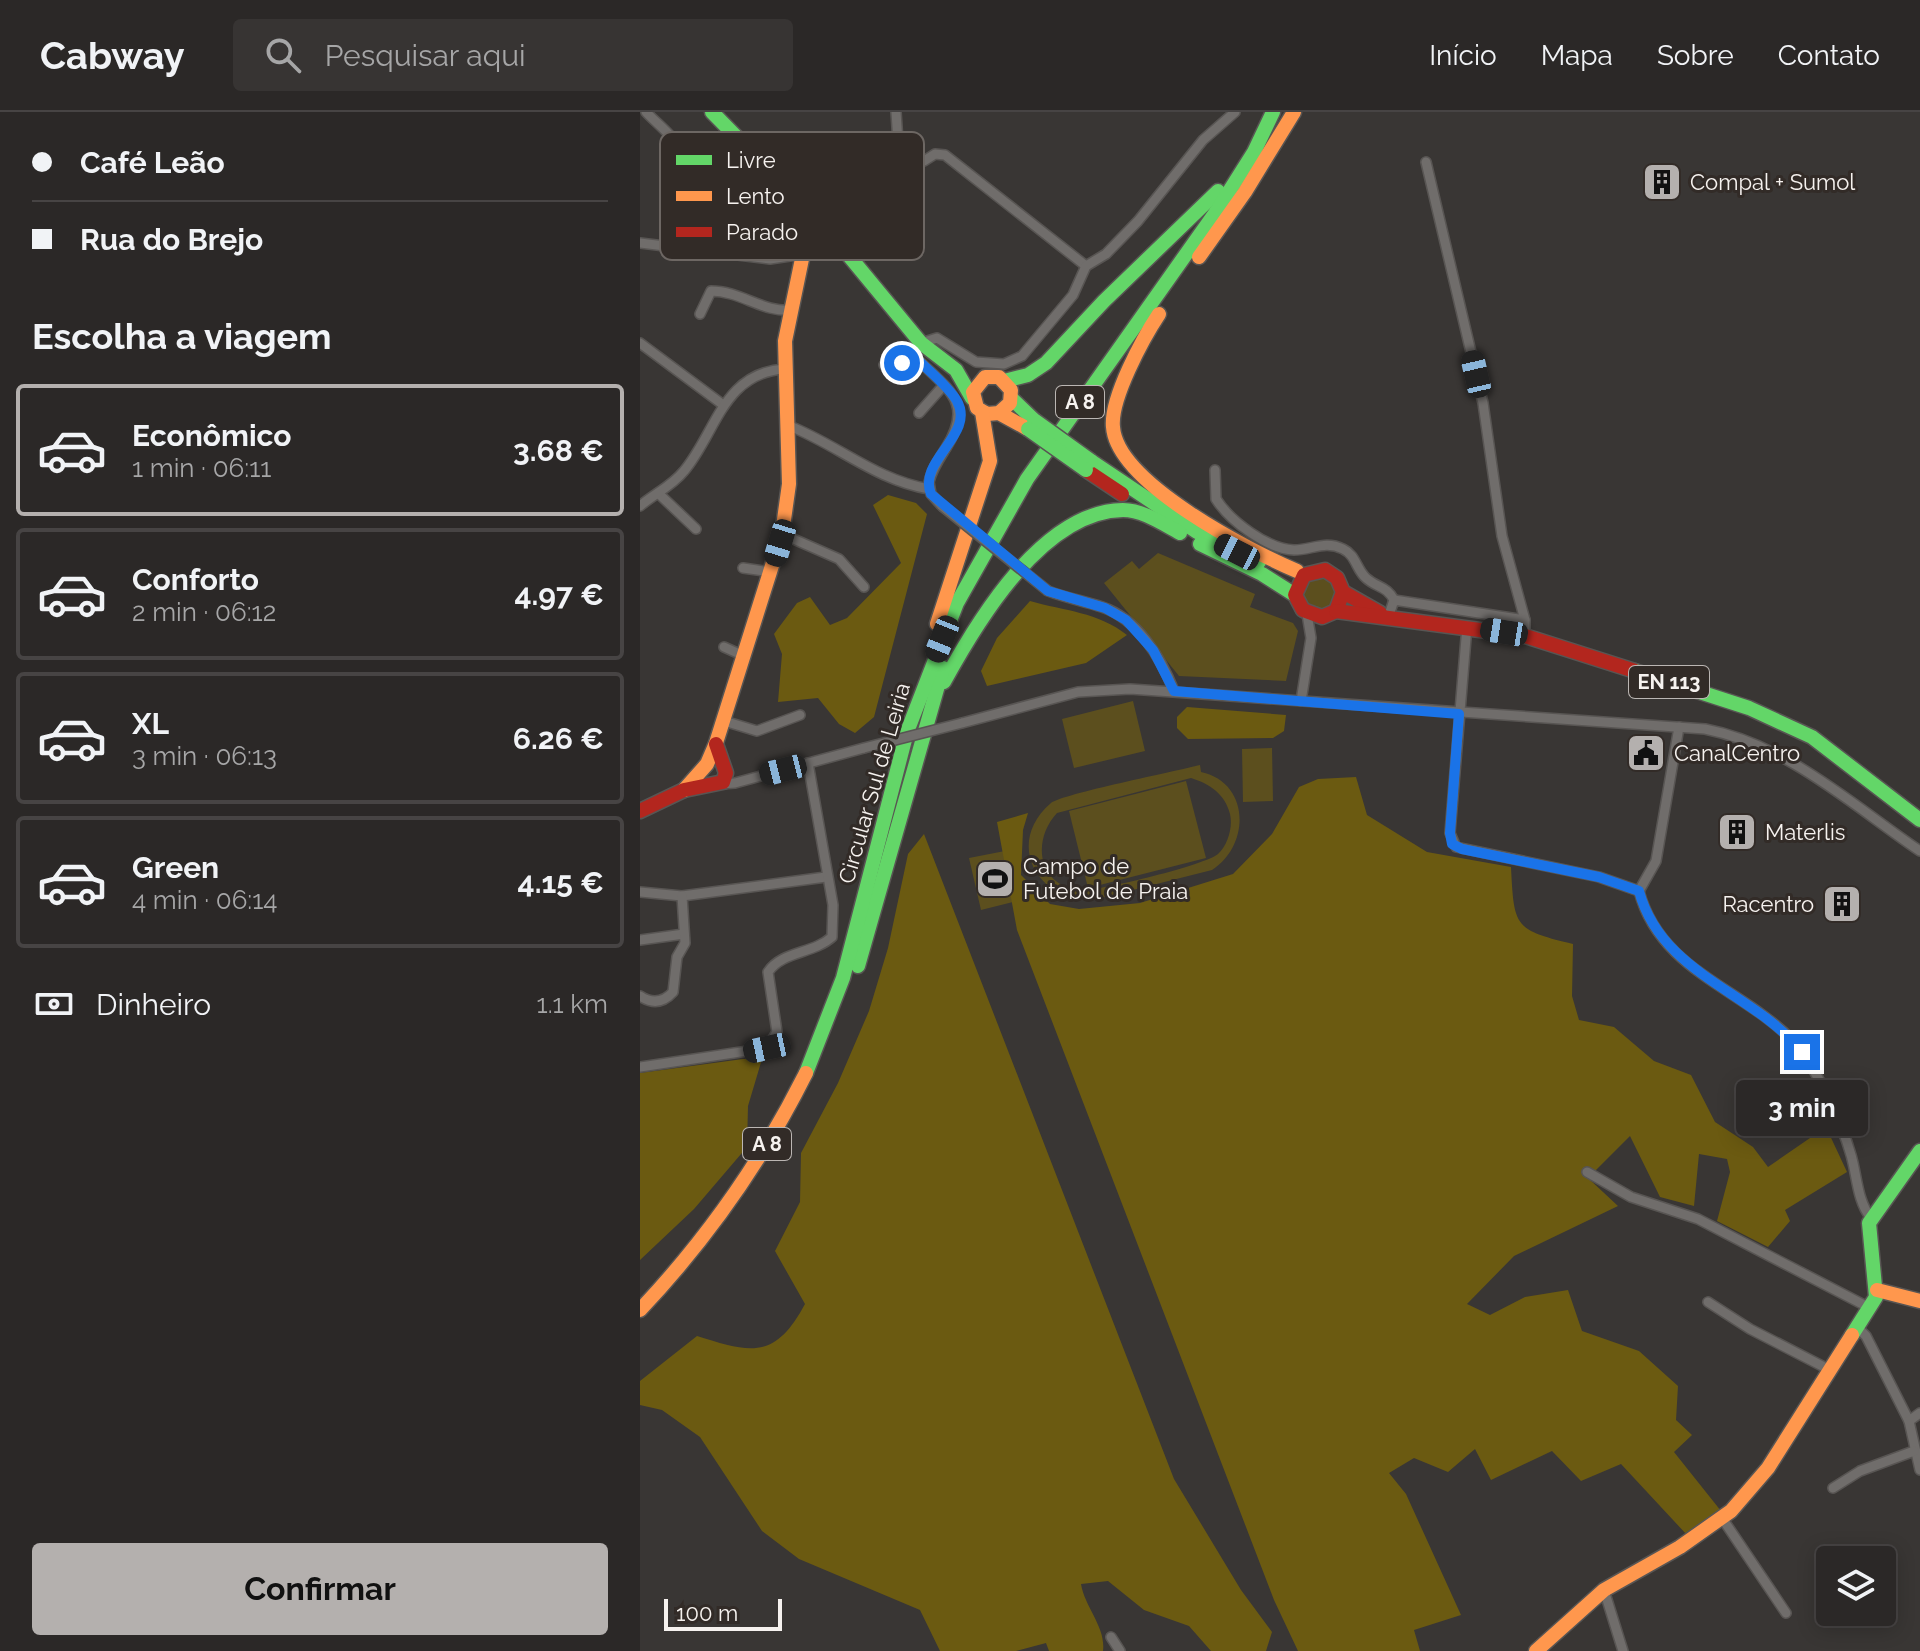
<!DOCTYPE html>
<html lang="pt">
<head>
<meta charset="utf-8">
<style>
	body { margin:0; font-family:Raleway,sans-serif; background:#373433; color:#f1f3f6; height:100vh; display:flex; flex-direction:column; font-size:30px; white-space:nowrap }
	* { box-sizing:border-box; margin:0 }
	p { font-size:26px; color:#a6a6a7 }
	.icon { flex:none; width:44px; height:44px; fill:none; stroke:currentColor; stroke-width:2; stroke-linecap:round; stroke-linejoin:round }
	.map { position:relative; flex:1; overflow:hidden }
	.sheet { display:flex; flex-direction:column; background:#2b2827; width:640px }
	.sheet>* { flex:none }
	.banner { display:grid; align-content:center; height:176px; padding:0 32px; background:#2b2827 }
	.buttons { position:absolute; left:1176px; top:1434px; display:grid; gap:16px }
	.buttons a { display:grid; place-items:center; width:80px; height:80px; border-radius:8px; background:#2b2827; box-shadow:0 4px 20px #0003,0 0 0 2px #474444; font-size:40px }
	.scale { position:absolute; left:24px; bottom:20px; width:118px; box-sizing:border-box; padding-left:8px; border:4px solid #f6f2ef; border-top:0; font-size:22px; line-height:28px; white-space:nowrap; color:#f6f2ef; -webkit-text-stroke:6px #322b27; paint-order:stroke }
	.end { position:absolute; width:36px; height:36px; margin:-18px; border:10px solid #1a73e8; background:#fff; box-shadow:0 0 0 4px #fff }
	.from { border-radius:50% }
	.bubble { position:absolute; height:56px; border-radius:8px; background:#2b2827; box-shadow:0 4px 20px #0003,0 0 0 2px #474444; font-size:26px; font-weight:700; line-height:56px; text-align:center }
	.car { position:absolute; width:24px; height:48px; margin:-24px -12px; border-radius:10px; box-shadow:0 0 6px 2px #0007; background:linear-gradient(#222 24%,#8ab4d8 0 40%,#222 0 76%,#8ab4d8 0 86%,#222 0) }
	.banner b { display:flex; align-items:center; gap:28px; height:76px; font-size:30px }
	.banner b+b { border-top:2px solid #474444 }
	.banner i { width:20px; height:20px; background:#f1f3f6 }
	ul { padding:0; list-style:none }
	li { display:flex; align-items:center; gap:24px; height:132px; margin:0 16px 12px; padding:0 16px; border:4px solid #474444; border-radius:8px }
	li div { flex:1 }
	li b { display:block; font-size:30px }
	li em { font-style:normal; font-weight:700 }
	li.active { border-color:#b4b0ae }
	li>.icon { width:72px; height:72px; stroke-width:1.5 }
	h2 { padding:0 32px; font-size:36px; line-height:96px }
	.pay { display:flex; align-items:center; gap:20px; height:88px; padding:0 32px; font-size:30px }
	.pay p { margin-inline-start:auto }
	.button { display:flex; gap:16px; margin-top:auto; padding:16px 32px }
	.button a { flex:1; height:92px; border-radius:8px; background:#b4b0ae; color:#111; font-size:32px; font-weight:700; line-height:92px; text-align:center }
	header { display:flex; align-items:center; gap:48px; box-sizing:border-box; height:112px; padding:0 40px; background:#2b2827; border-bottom:2px solid #474444 }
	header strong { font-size:38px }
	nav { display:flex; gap:44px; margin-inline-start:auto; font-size:28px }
	.search { width:560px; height:72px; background:#373433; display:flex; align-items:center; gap:20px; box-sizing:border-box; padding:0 28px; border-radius:8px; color:#a6a6a7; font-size:30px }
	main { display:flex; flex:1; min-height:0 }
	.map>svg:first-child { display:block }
</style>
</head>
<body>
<header>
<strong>Cabway</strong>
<div class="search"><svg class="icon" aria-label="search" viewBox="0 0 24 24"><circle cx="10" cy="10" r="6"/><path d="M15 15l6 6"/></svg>Pesquisar aqui</div>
<nav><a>Início</a><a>Mapa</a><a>Sobre</a><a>Contato</a></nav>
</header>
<main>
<section class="sheet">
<div class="banner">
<b><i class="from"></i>Café Leão</b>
<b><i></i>Rua do Brejo</b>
</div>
<h2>Escolha a viagem</h2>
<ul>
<li class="active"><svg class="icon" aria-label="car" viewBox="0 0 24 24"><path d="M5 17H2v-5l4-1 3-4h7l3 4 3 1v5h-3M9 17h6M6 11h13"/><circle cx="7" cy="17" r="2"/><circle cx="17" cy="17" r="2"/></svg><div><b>Econômico</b><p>1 min · 06:11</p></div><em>3.68 €</em></li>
<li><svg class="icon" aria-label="car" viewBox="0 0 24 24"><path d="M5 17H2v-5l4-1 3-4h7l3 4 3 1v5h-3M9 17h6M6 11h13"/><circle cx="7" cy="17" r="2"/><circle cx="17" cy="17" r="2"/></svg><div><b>Conforto</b><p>2 min · 06:12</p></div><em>4.97 €</em></li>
<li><svg class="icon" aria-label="car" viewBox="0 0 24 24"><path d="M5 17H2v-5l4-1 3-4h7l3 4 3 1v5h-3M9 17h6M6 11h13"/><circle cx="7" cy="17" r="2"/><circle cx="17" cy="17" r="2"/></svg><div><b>XL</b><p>3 min · 06:13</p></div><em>6.26 €</em></li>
<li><svg class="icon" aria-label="car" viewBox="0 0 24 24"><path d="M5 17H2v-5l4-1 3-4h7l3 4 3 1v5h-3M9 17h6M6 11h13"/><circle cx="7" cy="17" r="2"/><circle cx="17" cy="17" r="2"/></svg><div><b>Green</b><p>4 min · 06:14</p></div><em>4.15 €</em></li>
</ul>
<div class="pay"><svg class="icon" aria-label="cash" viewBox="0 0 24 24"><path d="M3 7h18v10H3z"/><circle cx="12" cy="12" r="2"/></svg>Dinheiro<p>1.1 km</p></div>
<div class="button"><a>Confirmar</a></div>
</section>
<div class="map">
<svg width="1280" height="1539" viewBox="0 0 1280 1539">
	<rect width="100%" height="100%" fill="#393634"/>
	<!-- green -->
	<g fill="#5c4f1e" fill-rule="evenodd">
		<polygon points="518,441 615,482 610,495 653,511 658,519 646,569 539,564 464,471 492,449 499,457"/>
		<circle cx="679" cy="480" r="17"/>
		<polygon points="493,589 505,639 434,656 422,607"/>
		<polygon points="632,636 633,689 603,690 602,637"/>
		<path d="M560,653L561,660C611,671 610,734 572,758L457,787C399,793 363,732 411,691C422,682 537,659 560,653ZM551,666C570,672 585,682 590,702C593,715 588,733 578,742C565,753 460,779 441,778C398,775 391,729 417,701Z"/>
		<polygon points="546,669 566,746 448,776 429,699"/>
		<polygon points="370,738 381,788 341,798 329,746"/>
	</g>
	<!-- forest -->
	<g fill="#6b5a11">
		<polygon points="248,383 276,391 287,402 234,605 215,621 199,612 178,586 138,590 142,542 134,522 157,491 170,485 190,513 207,506 261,451 233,393"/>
		<path d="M390,489C425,499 458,500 487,523L446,551L347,574L341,559L357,526Z"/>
		<polygon points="547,595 646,603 644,619 633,626 548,627 537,616 537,605"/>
		<path d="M716,665L727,703L787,740L871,755C874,815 874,818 933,832L932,884L939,908L974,915L1014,949L1051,963L1075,1010L1113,1035L1128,1055L1186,1015L1207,1060L1145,1098L1150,1109L1128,1135L1077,1109L1090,1060L1087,1047L1059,1042L1054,1094L1020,1085L990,1024L948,1066L978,1094L874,1144L827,1192L850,1203L885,1185L928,1178L942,1219L999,1239L1038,1274L1036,1308L1052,1323L1034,1340L1081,1399L1047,1423L981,1352L941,1369L912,1339L851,1368L835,1337L808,1360L774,1346L749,1361L766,1382L821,1503L774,1518L780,1539H658L634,1488L377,818L357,710L388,701L383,718L381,763L410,792L439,797L500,791L593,762L632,722L659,675L678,667Z"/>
		<path d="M284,722L534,1367L601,1478L632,1520L626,1539H571L549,1514L504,1498L468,1469L441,1472C445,1496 466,1515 463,1539H409L406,1531L376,1539H300L280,1498L159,1447L122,1419L60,1325L22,1298L0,1293V1269L57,1224C111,1241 135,1248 165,1192L135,1139L160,1090L161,1041L198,971L229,899L248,836L268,742Z"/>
		<polygon points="103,947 122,947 108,994 107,1035 54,1097 0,1148 0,961"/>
	</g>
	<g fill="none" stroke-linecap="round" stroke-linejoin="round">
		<!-- street casing -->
		<g stroke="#585553" stroke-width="12">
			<g id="street">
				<path d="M6,0C16,11 33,23 40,37C51,55 50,116 43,136"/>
				<polyline points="258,30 284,49 295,42 305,43 446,154"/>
				<polyline points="786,50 843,291 862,424 885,508 885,524"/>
				<polyline points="190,120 252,43 258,30 256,0"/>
				<polyline points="0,131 130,147 163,142"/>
				<path d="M60,202L71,179C101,179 123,201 152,198"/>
				<polyline points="0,231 82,292"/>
				<polyline points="244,253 277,247"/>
				<polyline points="279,301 303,274"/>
				<path d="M147,313C197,332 235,368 289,377"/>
				<path d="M575,358L576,387C590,409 627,437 654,438C672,438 685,428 703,437C716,443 716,457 726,466C737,476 747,474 754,488"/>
				<polyline points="18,381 56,417"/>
				<path d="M0,394C14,382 32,374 44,359C76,321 83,261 144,257"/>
				<path d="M302,394L291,382L289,370C292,357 299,347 306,336C334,291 309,278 277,247L275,243L281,231L297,226L336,250L364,252L382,244L433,183L446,154L466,142L498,109L563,28L595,0"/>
				<polyline points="142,422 199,447 224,475"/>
				<polyline points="103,456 131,460"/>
				<path d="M408,479C426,486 444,489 462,495C498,507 521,546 534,579"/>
				<polyline points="749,503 754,488 885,508"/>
				<polyline points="827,514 810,721 816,735 959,765 999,779 1016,749 1039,615"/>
				<polyline points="84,535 104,544"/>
				<polyline points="661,589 671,526 667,502"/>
				<polyline points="84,609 117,619 160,603"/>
				<path d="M322,611L438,580L490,577L1065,617C1148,633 1212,693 1280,739"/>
				<polyline points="81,672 95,671 224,636"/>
				<path d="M999,779C1020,859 1102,876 1153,929C1175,953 1202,1011 1211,1043C1217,1063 1217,1089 1231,1106"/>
				<polyline points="0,780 42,784 186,765"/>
				<polyline points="0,828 44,822"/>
				<path d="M0,884C12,892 23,891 33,880L37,845L45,831L42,784"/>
				<path d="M0,955L127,936L137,920L128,860C142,839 173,842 192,825L193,793L168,651"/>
				<polyline points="947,1060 991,1085 1058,1107 1230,1196"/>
				<polyline points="1068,1190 1110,1217 1190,1258"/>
				<polyline points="1218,1216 1226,1224 1269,1309"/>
				<polyline points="1280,1301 1269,1309 1280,1358"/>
				<polyline points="1193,1376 1220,1359 1274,1339"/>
				<polyline points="1082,1406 1146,1501"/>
				<polyline points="964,1478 983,1539"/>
				<polyline points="471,1525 480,1539"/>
			</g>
		</g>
		<!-- fast casing -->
		<g stroke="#585553" stroke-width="17">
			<g id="fast">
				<polyline points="72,0 186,116 281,231 316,258 332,286"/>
				<polyline points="364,269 388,263 406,251 464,189 578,79"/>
				<polyline points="371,286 394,308"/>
				<polyline points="451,349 557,420 619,450"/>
				<polyline points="560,432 622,462 655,483"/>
				<polyline points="995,559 1109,596 1172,625 1280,708"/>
				<path d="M304,570C338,508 403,399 483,398C503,398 523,412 540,421"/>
				<polyline points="218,854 303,556"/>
				<polyline points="166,961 203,866 267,620 317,491 387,367 578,97 614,40 633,0"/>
				<polyline points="1212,1223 1236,1185 1229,1111 1280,1039"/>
			</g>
		</g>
		<!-- slow casing -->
		<g stroke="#585553" stroke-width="17">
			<g id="slow">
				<polyline points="559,145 605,80 654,0"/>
				<path d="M519,202C503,226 470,287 473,315C477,371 610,439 657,459"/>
				<polyline points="359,301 370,291 371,278 359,265 345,265 333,280 337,296 347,302 359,301 388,317"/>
				<polyline points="297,512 350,349 342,300"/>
				<polyline points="44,678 67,652 76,631 142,422 149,372 145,229 163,142 186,116"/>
				<polyline points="1237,1178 1280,1189"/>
				<path d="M0,1198C68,1126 122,1049 166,961"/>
				<polyline points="896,1539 964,1478 1040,1435 1091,1399 1128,1356 1212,1223"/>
			</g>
		</g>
		<!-- jam casing -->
		<g stroke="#585553" stroke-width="17">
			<g id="jam">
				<polyline points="446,358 482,382"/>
				<polyline points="703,480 696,499 682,505 663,498 655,483 664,463 685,458 697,466 703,480 740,501"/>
				<polyline points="696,499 885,524 995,559"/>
				<polyline points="0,699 44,678 83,670 86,661 76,632"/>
			</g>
		</g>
		<!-- street -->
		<use href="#street" stroke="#706d6b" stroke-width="9"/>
		<!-- fast -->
		<use href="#fast" stroke="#63d668" stroke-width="14"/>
		<!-- slow -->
		<use href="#slow" stroke="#ff974d" stroke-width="14"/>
		<!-- jam -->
		<use href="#jam" stroke="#b3261e" stroke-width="14"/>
		<!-- street-bridge casing -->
		<g stroke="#585553" stroke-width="12" stroke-linecap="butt">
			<g id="street-bridge">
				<polyline points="302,394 408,479"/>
				<polyline points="224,636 322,611"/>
			</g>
		</g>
		<!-- fast-bridge casing -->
		<g stroke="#585553" stroke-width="17" stroke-linecap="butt">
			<g id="fast-bridge">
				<polyline points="394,308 451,349"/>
				<polyline points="388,317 446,358"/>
			</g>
		</g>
		<!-- street-bridge -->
		<use href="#street-bridge" stroke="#706d6b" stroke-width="9"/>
		<!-- fast-bridge -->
		<use href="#fast-bridge" stroke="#63d668" stroke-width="14"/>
	</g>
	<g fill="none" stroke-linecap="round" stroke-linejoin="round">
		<!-- route -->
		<path stroke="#1a73e8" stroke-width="10" d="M262,251L277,247C289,259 308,274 317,289C336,323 277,348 291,382L408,479L465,496L486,508L513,538L534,579L819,602L810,721L812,732L822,737L959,765L999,779C1022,863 1113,879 1162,940"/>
	</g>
	<!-- icons -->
	<defs>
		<g id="building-square" transform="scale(2)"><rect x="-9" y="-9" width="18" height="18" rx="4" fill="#b4b0ae" stroke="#322b27"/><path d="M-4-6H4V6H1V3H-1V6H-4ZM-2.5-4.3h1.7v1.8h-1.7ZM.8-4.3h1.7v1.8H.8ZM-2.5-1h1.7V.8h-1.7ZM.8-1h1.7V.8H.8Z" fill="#111"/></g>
		<g id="civic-square" transform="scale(2)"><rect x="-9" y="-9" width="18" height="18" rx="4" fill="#b4b0ae" stroke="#322b27"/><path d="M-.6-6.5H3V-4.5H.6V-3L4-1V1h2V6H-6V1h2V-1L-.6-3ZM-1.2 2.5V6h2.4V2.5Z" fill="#111"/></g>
		<g id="stadium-square" transform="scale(2)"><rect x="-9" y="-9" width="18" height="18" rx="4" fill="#b4b0ae" stroke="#322b27"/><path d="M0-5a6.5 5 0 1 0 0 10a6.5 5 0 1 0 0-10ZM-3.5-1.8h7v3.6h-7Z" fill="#111"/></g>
	</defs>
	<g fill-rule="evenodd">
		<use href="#building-square" x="1022" y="70"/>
		<use href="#civic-square" x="1006" y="641"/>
		<use href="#building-square" x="1097" y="720"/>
		<use href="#stadium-square" x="355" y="767"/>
		<use href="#building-square" x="1202" y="792"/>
	</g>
	<g text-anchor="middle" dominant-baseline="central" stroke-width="6" stroke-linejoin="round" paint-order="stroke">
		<!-- shield labels -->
		<g fill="#322b27" stroke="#bbb6b3" stroke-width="2">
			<rect x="416" y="274" width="48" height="32" rx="6"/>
			<rect x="989" y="554" width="80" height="32" rx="6"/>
			<rect x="103" y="1016" width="48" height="32" rx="6"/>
		</g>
		<g font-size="20" font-weight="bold" fill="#f6f2ef">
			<text x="440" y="290">A 8</text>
			<text x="1029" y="570">EN 113</text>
			<text x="127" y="1032">A 8</text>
		</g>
		<!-- poi labels -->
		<g font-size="22" fill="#f6f2ef" stroke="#322b27" text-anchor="start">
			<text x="1050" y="70">Compal + Sumol</text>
			<text x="1034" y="641">CanalCentro</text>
			<text x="1125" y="720">Materlis</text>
			<text x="383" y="754">Campo de<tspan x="383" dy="25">Futebol de Praia</tspan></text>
			<text x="1174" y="792" text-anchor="end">Racentro</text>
		</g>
		<!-- street labels -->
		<g font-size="22" fill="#f6f2ef" stroke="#322b27">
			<text transform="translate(234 671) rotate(-74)">Circular Sul de Leiria</text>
		</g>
	</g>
	<!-- legend -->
	<rect x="20" y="20" width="264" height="128" rx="12" fill="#322b27" stroke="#6d6763" stroke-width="2"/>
	<rect x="36" y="43" width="36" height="10" fill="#63d668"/>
	<rect x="36" y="79" width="36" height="10" fill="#ff974d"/>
	<rect x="36" y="115" width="36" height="10" fill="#b3261e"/>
	<g font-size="22" fill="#f6f2ef">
		<text x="86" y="56">Livre</text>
		<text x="86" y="92">Lento</text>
		<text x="86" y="128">Parado</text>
	</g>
</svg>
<div class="buttons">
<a><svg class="icon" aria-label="layers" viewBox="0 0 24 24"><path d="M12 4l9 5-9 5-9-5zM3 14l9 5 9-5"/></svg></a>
</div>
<div class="scale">100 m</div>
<i class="end from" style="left:262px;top:251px"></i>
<i class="end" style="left:1162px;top:940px"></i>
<div class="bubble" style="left:1096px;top:968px;width:132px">3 min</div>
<i class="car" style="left:836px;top:262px;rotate:347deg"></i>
<i class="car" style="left:140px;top:431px;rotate:197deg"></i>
<i class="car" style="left:597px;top:440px;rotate:297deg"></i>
<i class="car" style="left:864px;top:520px;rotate:279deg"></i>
<i class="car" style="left:302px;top:527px;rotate:202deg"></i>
<i class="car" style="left:143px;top:658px;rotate:256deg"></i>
<i class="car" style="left:127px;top:936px;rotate:258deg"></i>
</div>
</main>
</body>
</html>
